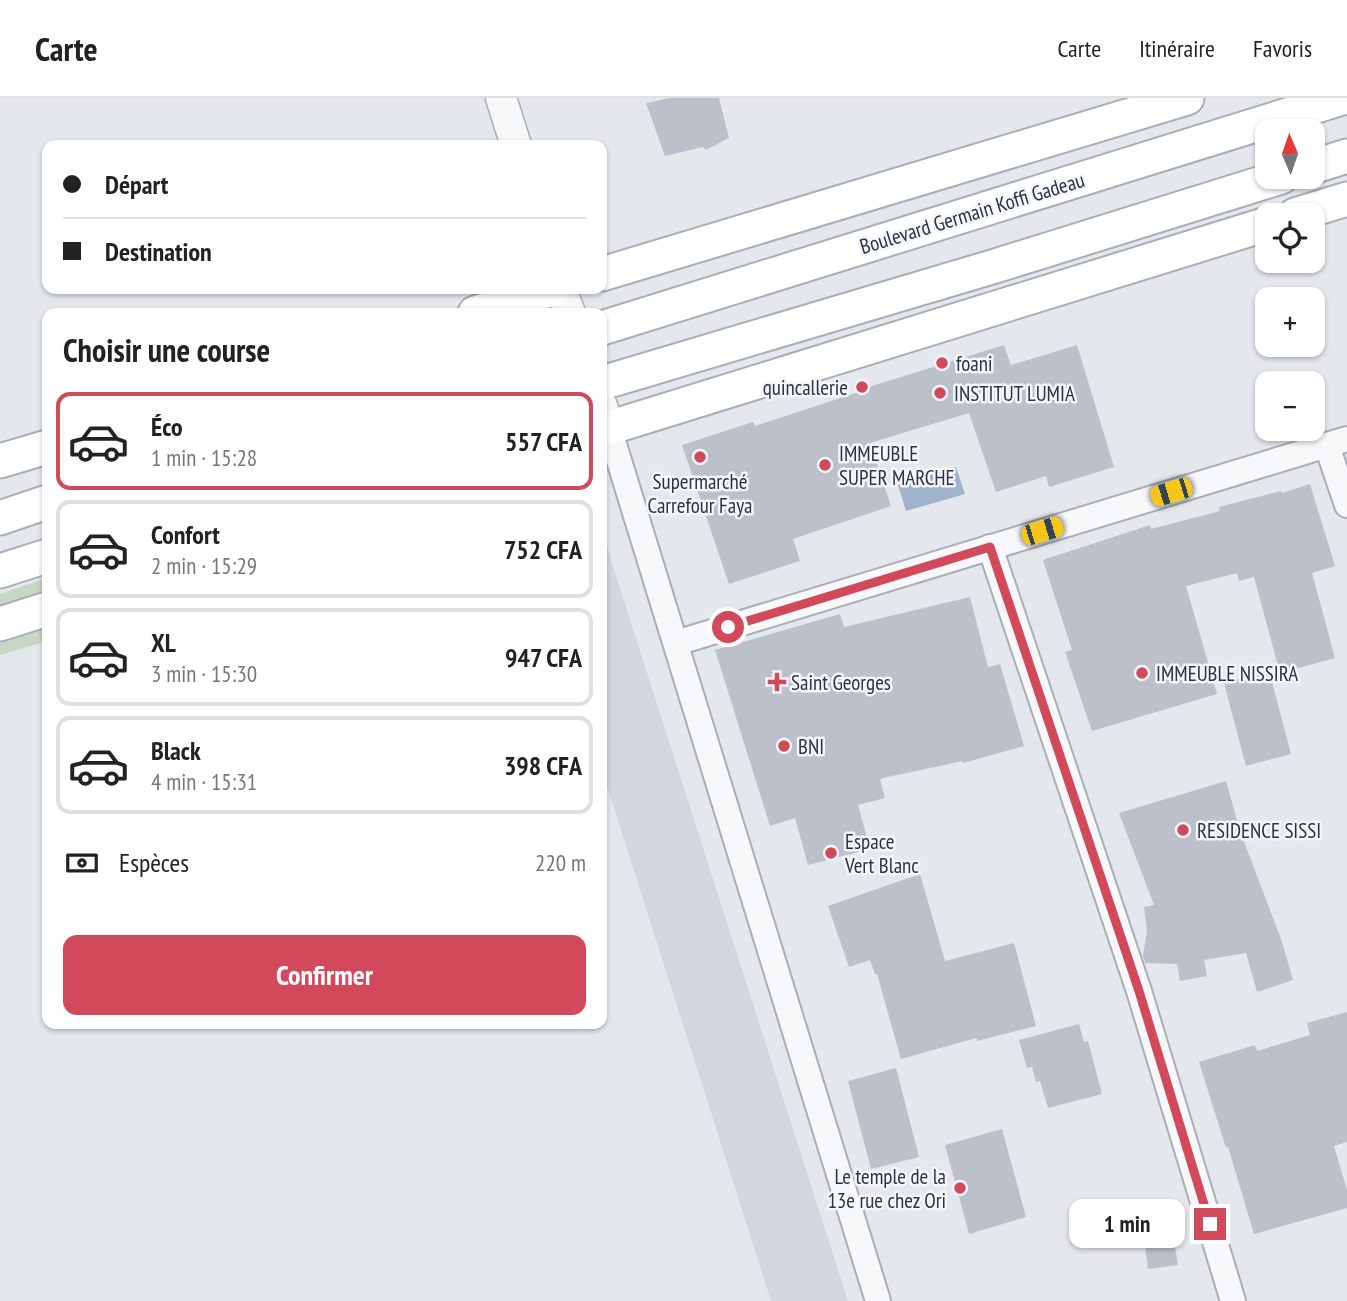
<!DOCTYPE html>
<html lang="fr">
<head>
<meta charset="utf-8">
<style>
	body { margin:0; font-family:"PT Sans Narrow",sans-serif; background:#f2f2f2; color:#222; height:100vh; display:flex; flex-direction:column; font-size:26px; white-space:nowrap }
	* { box-sizing:border-box; margin:0 }
	p { font-size:23px; color:#767676 }
	.icon { flex:none; width:38px; height:38px; fill:none; stroke:currentColor; stroke-width:2; stroke-linecap:round; stroke-linejoin:round }
	.map { position:relative; flex:1; overflow:hidden }
	.details { position:absolute; left:42px; top:210px; width:565px; height:721px; display:flex; flex-direction:column; background:#fff; border-radius:14px; box-shadow:0 2px 5px #0004 }
	.details>* { flex:none }
	.hud { position:absolute; left:42px; top:42px; width:565px; height:154px; border-radius:14px; box-shadow:0 2px 5px #0004; display:grid; align-content:center; height:154px; padding:0 21px; background:#fff }
	.needle { width:46px; rotate:358deg }
	.buttons { position:absolute; left:1255px; top:21px; display:grid; gap:14px }
	.buttons a { display:grid; place-items:center; width:70px; height:70px; border-radius:14px; background:#fff; box-shadow:0 2px 5px #0004; font-size:35px }
	.end { position:absolute; width:32px; height:32px; margin:-16px; border:9px solid #d1495b; background:#fff; box-shadow:0 0 0 4px #fff }
	.from { border-radius:50% }
	.bubble { position:absolute; height:49px; border-radius:14px; background:#fff; box-shadow:0 2px 5px #0004; font-size:23px; font-weight:600; line-height:49px; text-align:center }
	.car { position:absolute; width:21px; height:42px; margin:-21px -10px; border-radius:9px; box-shadow:0 0 5px 2px #0007; background:linear-gradient(#f5c518 24%,#345 0 40%,#f5c518 0 76%,#345 0 86%,#f5c518 0) }
	.hud b { display:flex; align-items:center; gap:24px; height:66px; font-size:26px }
	.hud b+b { border-top:2px solid #e0e0e0 }
	.hud i { width:18px; height:18px; background:#222 }
	ul { padding:0; list-style:none }
	li { display:flex; align-items:center; gap:21px; height:98px; margin:0 14px 10px; padding:0 7px; border:4px solid #e0e0e0; border-radius:14px }
	li div { flex:1 }
	li b { display:block; font-size:26px }
	li em { font-style:normal; font-weight:600 }
	li.current { border-color:#d1495b }
	li>.icon { width:63px; height:63px; stroke-width:1.5 }
	h2 { padding:0 21px; font-size:32px; line-height:84px }
	.pay { display:flex; align-items:center; gap:18px; height:77px; padding:0 21px; font-size:26px }
	.pay p { margin-inline-start:auto }
	.cta { display:flex; gap:14px; margin-top:auto; padding:14px 21px }
	.cta a { flex:1; height:80px; border-radius:14px; background:#d1495b; color:#fff; font-size:28px; font-weight:600; line-height:80px; text-align:center }
	header { display:flex; align-items:center; gap:42px; box-sizing:border-box; height:98px; padding:0 35px; background:#fff; border-bottom:2px solid #e0e0e0 }
	header strong { font-size:33px }
	nav { display:flex; gap:38px; margin-inline-start:auto; font-size:24px }
	.map>svg:first-child { display:block }
</style>
</head>
<body>
<header>
<strong>Carte</strong>
<nav><a>Carte</a><a>Itinéraire</a><a>Favoris</a></nav>
</header>
<div class="map">
<svg width="1347" height="1203" viewBox="0 0 1347 1203">
	<rect width="100%" height="100%" fill="#e4e7ec"/>
	<!-- built -->
	<polygon fill="#d2d6de" points="602,434 848,1203 771,1203 602,672"/>
	<!-- green -->
	<polygon fill="#c9d6c5" points="47,480 47,543 0,557 0,496"/>
	<!-- water -->
	<polygon fill="#9fb4cc" points="956,369 965,396 906,413 898,387"/>
	<!-- building -->
	<g fill="#bbc0ca">
		<polygon points="670,0 719,0 729,40 706,52 703,49 665,58 646,5"/>
		<polygon points="1004,247 1011,267 1077,247 1114,369 1049,389 1046,378 996,394 969,315 870,345 891,408 793,441 800,463 729,486 682,347 753,324 755,328 859,294 859,292"/>
		<polygon points="1310,386 1335,468 1312,475 1335,560 1280,575 1254,479 1239,483 1237,475 1186,488 1217,596 1092,633 1065,554 1072,552 1043,462 1150,427 1151,431 1220,413 1219,409 1281,393 1282,395"/>
		<polygon points="970,499 988,569 1000,566 1024,648 963,665 963,663 883,680 880,682 885,700 858,707 870,751 808,767 795,720 770,728 715,552 840,516 844,529"/>
		<polygon points="1269,573 1291,656 1246,668 1224,585"/>
		<polygon points="1226,683 1240,733 1281,841 1293,882 1257,894 1246,855 1204,862 1207,878 1180,883 1177,866 1145,865 1143,857 1147,833 1144,809 1154,807 1119,715"/>
		<polygon points="920,776 945,863 1014,845 1036,928 977,943 976,940 901,961 877,876 875,876 870,862 849,869 828,808"/>
		<polygon points="1347,914 1347,1044 1334,1048 1347,1092 1347,1110 1254,1136 1228,1049 1226,1050 1199,964 1255,947 1257,953 1310,937 1307,925"/>
		<polygon points="1079,926 1084,944 1088,943 1102,996 1048,1010 1040,983 1036,984 1032,969 1027,970 1019,942"/>
		<polygon points="896,970 919,1059 871,1071 848,983"/>
		<polygon points="1002,1031 1026,1119 969,1136 945,1047"/>
		<polygon points="1174,1143 1178,1167 1148,1171 1145,1147"/>
	</g>
	<g fill="none" stroke-linecap="round" stroke-linejoin="round">
		<!-- minor casing -->
		<g stroke="#a9aeb7" stroke-width="28">
			<g id="minor">
				<polyline points="609,330 878,1203"/>
				<polyline points="1327,348 1347,407"/>
				<polyline points="990,449 1139,893 1233,1203"/>
				<polyline points="676,545 1347,341"/>
			</g>
		</g>
		<!-- tertiary casing -->
		<g stroke="#a9aeb7" stroke-width="33">
			<g id="tertiary">
				<polyline points="501,0 516,47"/>
				<polyline points="561,191 570,215"/>
				<polyline points="602,308 609,330"/>
			</g>
		</g>
		<!-- secondary casing -->
		<g stroke="#a9aeb7" stroke-width="37">
			<g id="secondary">
				<polyline points="1312,69 1347,58"/>
				<polyline points="1295,117 1347,101"/>
				<polyline points="602,176 1187,0"/>
				<polyline points="475,215 553,191"/>
				<polyline points="602,230 1342,0"/>
				<polyline points="602,285 992,169 1281,79"/>
				<polyline points="602,332 1267,126"/>
				<polyline points="0,363 47,349"/>
				<polyline points="0,420 47,404"/>
				<polyline points="0,473 47,458"/>
				<polyline points="0,526 47,511"/>
			</g>
		</g>
		<!-- minor -->
		<use href="#minor" stroke="#f7f8fa" stroke-width="24"/>
		<!-- tertiary -->
		<use href="#tertiary" stroke="#f7f8fa" stroke-width="30"/>
		<!-- secondary -->
		<use href="#secondary" stroke="#fff" stroke-width="33"/>
	</g>
	<g fill="none" stroke-linecap="round" stroke-linejoin="round">
		<!-- route -->
		<polyline stroke="#d1495b" stroke-width="9" points="728,529 990,449 1139,893 1210,1126"/>
	</g>
	<!-- markers -->
	<g fill="#d1495b" stroke="#f4f6f9" stroke-width="2.5">
		<circle cx="942" cy="265" r="7"/>
		<circle cx="862" cy="289" r="7"/>
		<circle cx="940" cy="295" r="7"/>
		<circle cx="700" cy="359" r="7"/>
		<circle cx="825" cy="367" r="7"/>
		<circle cx="1142" cy="575" r="7"/>
		<path d="M773.5 573.5h7v7h7v7h-7v7h-7v-7h-7v-7h7z"/>
		<circle cx="784" cy="648" r="7"/>
		<circle cx="1183" cy="732" r="7"/>
		<circle cx="831" cy="755" r="7"/>
		<circle cx="960" cy="1090" r="7"/>
	</g>
	<g text-anchor="middle" dominant-baseline="central" stroke-width="5" stroke-linejoin="round" paint-order="stroke">
		<!-- street labels -->
		<g font-size="21" fill="#2b3445" stroke="#f4f6f9">
			<text transform="translate(972 115) rotate(-17)">Boulevard Germain Koffi Gadeau</text>
		</g>
		<!-- poi labels -->
		<g font-size="21" fill="#2b3445" stroke="#f4f6f9" text-anchor="start">
			<text x="956" y="265">foani</text>
			<text x="848" y="289" text-anchor="end">quincallerie</text>
			<text x="954" y="295">INSTITUT LUMIA</text>
			<text x="839" y="355">IMMEUBLE<tspan x="839" dy="24">SUPER MARCHE</tspan></text>
			<text x="700" y="383" text-anchor="middle">Supermarché<tspan x="700" dy="24">Carrefour Faya</tspan></text>
			<text x="1156" y="575">IMMEUBLE NISSIRA</text>
			<text x="791" y="584">Saint Georges</text>
			<text x="798" y="648">BNI</text>
			<text x="1197" y="732">RESIDENCE SISSI</text>
			<text x="845" y="743">Espace<tspan x="845" dy="24">Vert Blanc</tspan></text>
			<text x="946" y="1078" text-anchor="end">Le temple de la<tspan x="946" dy="24">13e rue chez Ori</tspan></text>
		</g>
	</g>
</svg>
<div class="buttons">
<a><svg class="needle" viewBox="-14 -14 28 28"><path d="M0-13l5 13h-10z" fill="#e53935"/><path d="M0 13l5-13h-10z" fill="#767676"/></svg></a>
<a><svg class="icon" aria-label="locate" viewBox="0 0 24 24"><circle cx="12" cy="12" r="6"/><path d="M12 2v4M12 18v4M2 12h4M18 12h4"/></svg></a>
<a>+</a>
<a>−</a>
</div>
<i class="end from" style="left:728px;top:529px"></i>
<i class="end" style="left:1210px;top:1126px"></i>
<div class="bubble" style="left:1069px;top:1101px;width:116px">1 min</div>
<i class="car" style="left:1171px;top:394px;rotate:253deg"></i>
<i class="car" style="left:1042px;top:433px;rotate:73deg"></i>
<div class="hud">
<b><i class="from"></i>Départ</b>
<b><i></i>Destination</b>
</div>
<section class="details">
<h2>Choisir une course</h2>
<ul>
<li class="current"><svg class="icon" aria-label="car" viewBox="0 0 24 24"><path d="M5 17H2v-5l4-1 3-4h7l3 4 3 1v5h-3M9 17h6M6 11h13"/><circle cx="7" cy="17" r="2"/><circle cx="17" cy="17" r="2"/></svg><div><b>Éco</b><p>1 min · 15:28</p></div><em>557 CFA</em></li>
<li><svg class="icon" aria-label="car" viewBox="0 0 24 24"><path d="M5 17H2v-5l4-1 3-4h7l3 4 3 1v5h-3M9 17h6M6 11h13"/><circle cx="7" cy="17" r="2"/><circle cx="17" cy="17" r="2"/></svg><div><b>Confort</b><p>2 min · 15:29</p></div><em>752 CFA</em></li>
<li><svg class="icon" aria-label="car" viewBox="0 0 24 24"><path d="M5 17H2v-5l4-1 3-4h7l3 4 3 1v5h-3M9 17h6M6 11h13"/><circle cx="7" cy="17" r="2"/><circle cx="17" cy="17" r="2"/></svg><div><b>XL</b><p>3 min · 15:30</p></div><em>947 CFA</em></li>
<li><svg class="icon" aria-label="car" viewBox="0 0 24 24"><path d="M5 17H2v-5l4-1 3-4h7l3 4 3 1v5h-3M9 17h6M6 11h13"/><circle cx="7" cy="17" r="2"/><circle cx="17" cy="17" r="2"/></svg><div><b>Black</b><p>4 min · 15:31</p></div><em>398 CFA</em></li>
</ul>
<div class="pay"><svg class="icon" aria-label="cash" viewBox="0 0 24 24"><path d="M3 7h18v10H3z"/><circle cx="12" cy="12" r="2"/></svg>Espèces<p>220 m</p></div>
<div class="cta"><a>Confirmer</a></div>
</section>
</div>
</body>
</html>
